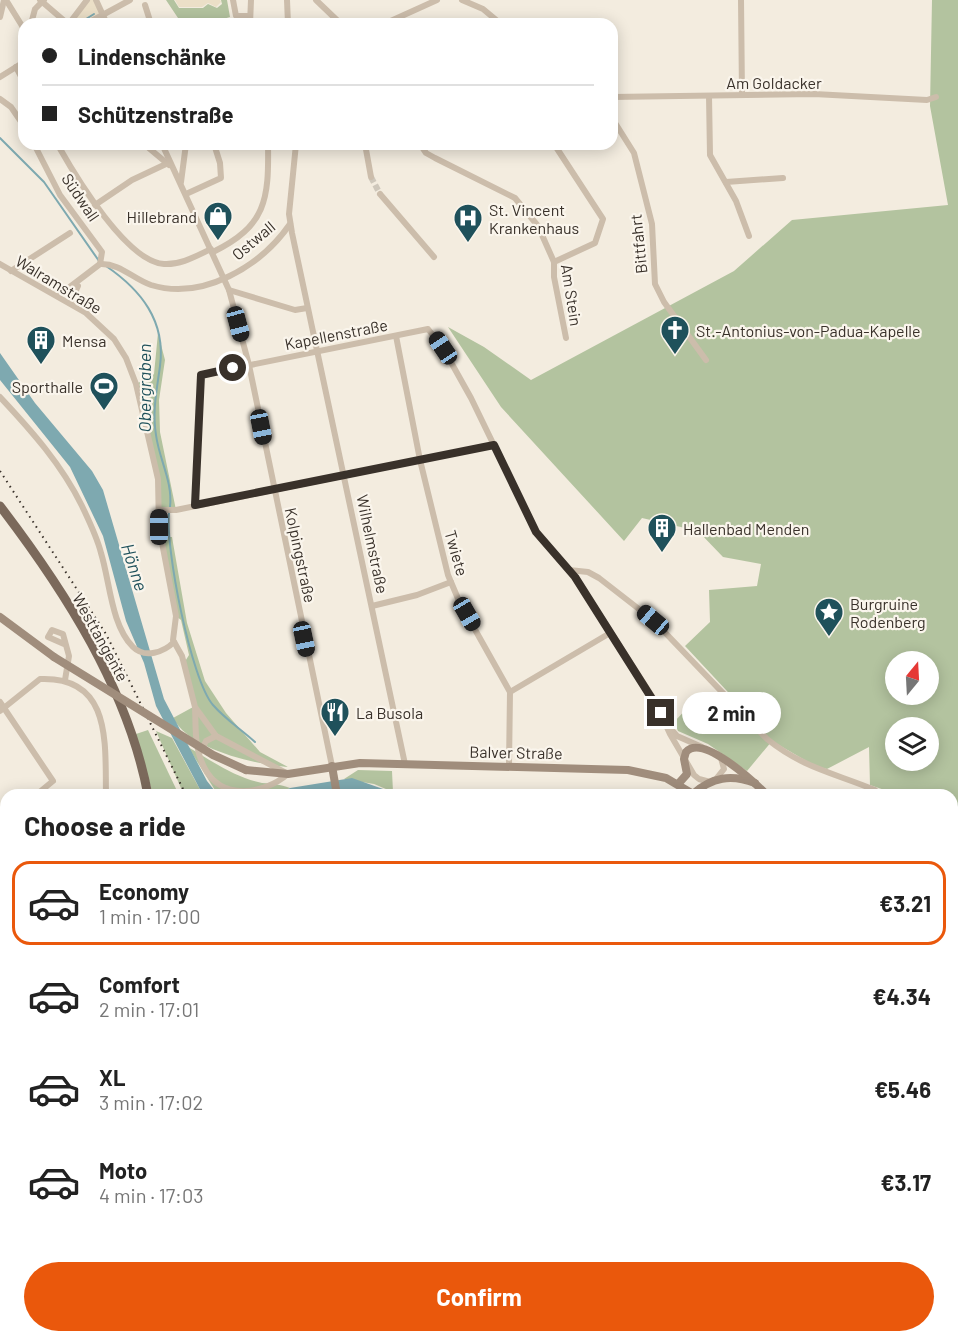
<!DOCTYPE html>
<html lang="en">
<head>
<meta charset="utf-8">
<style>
	body { margin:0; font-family:Barlow,sans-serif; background:#f6f6f6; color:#222; height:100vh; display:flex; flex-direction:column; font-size:22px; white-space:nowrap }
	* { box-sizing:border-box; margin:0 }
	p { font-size:20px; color:#767676 }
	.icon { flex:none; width:33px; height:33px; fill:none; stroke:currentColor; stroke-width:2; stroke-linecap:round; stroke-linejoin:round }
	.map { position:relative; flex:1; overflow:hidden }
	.sheet { position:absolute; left:0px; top:789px; width:958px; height:554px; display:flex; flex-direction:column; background:#fff; border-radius:18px 18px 0 0; box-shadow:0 3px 15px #0003 }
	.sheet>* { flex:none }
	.banner { position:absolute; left:18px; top:18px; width:600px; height:132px; border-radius:18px; box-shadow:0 3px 15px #0003; display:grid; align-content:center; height:132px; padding:0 24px; background:#fff }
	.needle { width:39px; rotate:18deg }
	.buttons { position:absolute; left:885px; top:651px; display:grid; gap:12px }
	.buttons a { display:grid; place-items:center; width:54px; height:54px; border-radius:50%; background:#fff; box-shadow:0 3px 15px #0003; font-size:30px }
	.end { position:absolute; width:27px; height:27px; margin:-14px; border:8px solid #39312a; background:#fff; box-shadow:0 0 0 3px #fff }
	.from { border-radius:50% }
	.bubble { position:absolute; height:42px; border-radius:21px; background:#fff; box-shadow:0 3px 15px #0003; font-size:20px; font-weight:700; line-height:42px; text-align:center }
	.car { position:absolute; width:18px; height:36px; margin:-18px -9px; border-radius:8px; box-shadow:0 0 4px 2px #0007; background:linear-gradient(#222 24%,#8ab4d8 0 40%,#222 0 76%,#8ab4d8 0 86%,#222 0) }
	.banner b { display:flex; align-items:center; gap:21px; height:57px; font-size:22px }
	.banner b+b { border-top:2px solid #e0e0e0 }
	.banner i { width:15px; height:15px; background:#222 }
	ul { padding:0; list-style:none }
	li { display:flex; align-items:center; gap:18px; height:84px; margin:0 12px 9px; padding:0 12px; border:3px solid transparent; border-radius:18px }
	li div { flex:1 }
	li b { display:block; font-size:22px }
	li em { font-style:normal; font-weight:700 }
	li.active { border-color:#ea580c }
	li>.icon { width:54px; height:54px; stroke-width:1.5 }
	h2 { padding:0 24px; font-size:27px; line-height:72px }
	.action { display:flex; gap:12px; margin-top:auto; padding:12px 24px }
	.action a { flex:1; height:69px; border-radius:36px; background:#ea580c; color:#fff; font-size:24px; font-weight:700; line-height:69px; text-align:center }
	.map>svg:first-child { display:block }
</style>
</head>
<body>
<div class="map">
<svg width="958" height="1342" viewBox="0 0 958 1342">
	<rect width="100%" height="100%" fill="#f3ecdf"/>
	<!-- green -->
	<g fill="#b3c39f" fill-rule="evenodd">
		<polygon points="166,0 174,0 179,8 203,8 208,4 217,8 222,4 221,0 227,0 230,17 213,22 178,18"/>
		<path d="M932,0H958V813L953,812L952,795H899L870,785L869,747L827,769L815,766L772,741L747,771L708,744L678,731L674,722L694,701L714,729L740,705L685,646L710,622L709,590L757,586L761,564L723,557L698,531L642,518L624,541L501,407L448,327L484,347L531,380L734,271L792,220L948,205L930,106ZM896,662H928V694H896ZM896,728H928V760H896Z"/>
		<polygon points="158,333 165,360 159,400 160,432 176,510 159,510 159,490 136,384 154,374"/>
		<path d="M161,537H172L187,623L205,681L226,713L260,752L288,767C254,764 190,750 173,718L195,706L184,663L189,655L181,620L176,616Z"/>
		<polygon points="148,730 179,795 153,795 136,734"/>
		<polygon points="156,731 172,738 203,795 184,795"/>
		<path d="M188,747C210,760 236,778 262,783C273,784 280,784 290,788L277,795H218Z"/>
		<polygon points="358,770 392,771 393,792 374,784 344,779"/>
		<polygon points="958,871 958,1138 953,1139 952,947 957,941 955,882"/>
	</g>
	<!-- plaza -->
	<g fill="#ebdfc7">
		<polygon points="85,0 97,0 105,13 89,24 70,24"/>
		<polygon points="175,0 220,0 221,2 216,7 208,3 202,7 179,7"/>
	</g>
	<!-- water -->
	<g fill="#7ea9b0">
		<polygon points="0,353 35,403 92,471 103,490 164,699 207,781 218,795 203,795 156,706 144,663 126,621 103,536 70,467 0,380"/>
		<polygon points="352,778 400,795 277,795 290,788"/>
	</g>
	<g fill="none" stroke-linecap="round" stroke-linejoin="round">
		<!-- stream -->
		<g stroke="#7ea9b0" stroke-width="2">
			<polyline points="78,24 94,14"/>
			<polyline points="0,138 44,182 99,261"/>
			<path d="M106,266C141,290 166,321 160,366C157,389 152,411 156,435C159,459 173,482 170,507"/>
			<path d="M169,513C165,547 191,680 213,705C225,719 242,730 255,742"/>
		</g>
		<!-- river -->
		<g stroke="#7ea9b0" stroke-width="12">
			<polyline points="394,1336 424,1341 429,1336"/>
			<polyline points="353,1342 360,1336"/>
		</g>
		<!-- street-tunnel -->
		<polyline stroke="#cec7bb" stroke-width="6" stroke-dasharray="6 3" stroke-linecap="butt" points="371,177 380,194"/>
		<!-- street -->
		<g stroke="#ccbdab" stroke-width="6">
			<polyline points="6,0 24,29"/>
			<polyline points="40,0 68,24"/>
			<polyline points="96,0 107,24"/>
			<polyline points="233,0 236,16 250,16"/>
			<polyline points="287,0 288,24"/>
			<polyline points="316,0 341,24"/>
			<polyline points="462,0 483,9 501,24"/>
			<polyline points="741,0 742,95"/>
			<polyline points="145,5 151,24"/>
			<polyline points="0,17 4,0"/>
			<polyline points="31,24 35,9 44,0"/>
			<polyline points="74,24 71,21 87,0"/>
			<polyline points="86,24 130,0"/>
			<polyline points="250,24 251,0"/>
			<polyline points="384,24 437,0"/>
			<polyline points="16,67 24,82"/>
			<polyline points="0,77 24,62"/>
			<polyline points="709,96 710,155 736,201 749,236"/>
			<polyline points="612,97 814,94 927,100 936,97"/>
			<polyline points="0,99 11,107 24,126"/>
			<polyline points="612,118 634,153 652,224 655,284 664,302 706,360"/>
			<polyline points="34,144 60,195 102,252 100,264"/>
			<polyline points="144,144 169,165"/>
			<polyline points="162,144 229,290 249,365 332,766"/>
			<polyline points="296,144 289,214 292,233 405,764"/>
			<polyline points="365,144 371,177"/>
			<polyline points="420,144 426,153 435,158 515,198 538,226 554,262 554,277 566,338"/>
			<path d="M59,147C76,177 127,262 164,264C181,265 196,256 211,249"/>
			<polyline points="181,182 186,144"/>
			<polyline points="726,182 783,178"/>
			<polyline points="186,194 221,178 220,163 214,144"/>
			<polyline points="380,194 434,257"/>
			<polyline points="95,205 132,180 166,164"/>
			<path d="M213,252C266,226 269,200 268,144"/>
			<polyline points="554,262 595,243 603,219 554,144"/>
			<path d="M0,264L86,313L114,339L126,358L136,384L158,479L159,527L176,616L173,640L182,656L195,707L216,736L288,774C263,795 221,801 204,767C194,748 196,727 195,707"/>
			<polyline points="11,271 70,233"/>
			<polyline points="229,290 295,310 307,308"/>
			<path d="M58,296L100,264C120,263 133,279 151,285C203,301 261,266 290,224"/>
			<polyline points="70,303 78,286"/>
			<polyline points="396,336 420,460 448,575 459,601 510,692 509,766"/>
			<path d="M0,397C31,430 62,465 82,506C89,521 97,537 101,553C110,582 111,625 133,647C145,659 164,652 174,642"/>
			<polyline points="195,505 201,375 428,329 443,348 471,398 536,532 575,577 655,701 670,734 694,775 699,779 710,782"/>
			<polyline points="159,510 176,510 494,445"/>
			<path d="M569,570L588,572L599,578L653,620L767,739C803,768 834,773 875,790L876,795"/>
			<polyline points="372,606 417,595 451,582"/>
			<polyline points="64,644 48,637 52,630 63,634 69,656 65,680"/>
			<polyline points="510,692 610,633"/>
			<polyline points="0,702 53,781 36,795"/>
			<path d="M0,711L40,679C112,676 105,743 106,795"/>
			<polyline points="670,728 677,736 702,747"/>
			<polyline points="201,751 206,741 216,736"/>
			<polyline points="716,779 724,769 721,758"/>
			<polyline points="0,827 6,822"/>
			<polyline points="0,854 6,861"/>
			<polyline points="0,993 6,975"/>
			<polyline points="952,1199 958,1196"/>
			<polyline points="0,1201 6,1195"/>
			<polyline points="952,1276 958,1281"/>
			<polyline points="814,1336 815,1342"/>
			<polyline points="894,1336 900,1342"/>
			<polyline points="0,1339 2,1342"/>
			<polyline points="117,1342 125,1336"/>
			<polyline points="529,1342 531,1336"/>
		</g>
		<!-- secondary -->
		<g stroke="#a08d7c" stroke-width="8">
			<polyline points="0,617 54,657"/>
			<polyline points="332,766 337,795"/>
			<path d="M246,770L288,774L360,763L628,770L666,778L693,794C712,777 731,774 755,783"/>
			<path d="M679,783L687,774L684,759L686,752C702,733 754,782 767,795"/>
			<polyline points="952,883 958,884"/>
		</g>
		<!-- primary -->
		<g stroke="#7b695b" stroke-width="9">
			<path d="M0,506C65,591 128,689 148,795"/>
			<polyline points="0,1239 6,1233"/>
			<polyline points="273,1336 277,1342"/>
		</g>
		<!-- rail -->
		<g stroke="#39312a" stroke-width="2" stroke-dasharray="1.5 4.5" stroke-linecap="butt">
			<polyline points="0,471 106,634 186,795"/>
			<polyline points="619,1336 621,1342"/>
		</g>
		<!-- secondary-bridge -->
		<polyline stroke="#a08d7c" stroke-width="8" points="54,657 213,755 246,770"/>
	</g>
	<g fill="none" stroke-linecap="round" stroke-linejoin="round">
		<!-- route -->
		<polyline stroke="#39312a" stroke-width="8" points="233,368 201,375 195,505 494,445 536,532 575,577 661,713"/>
	</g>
	<!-- icons -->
	<defs>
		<g id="shop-pin" transform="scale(1.5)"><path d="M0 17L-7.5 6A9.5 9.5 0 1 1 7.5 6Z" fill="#1f515b" stroke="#faf5ec"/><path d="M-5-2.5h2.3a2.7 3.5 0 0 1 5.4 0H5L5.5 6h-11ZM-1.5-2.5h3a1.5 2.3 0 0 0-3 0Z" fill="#fff"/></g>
		<g id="hospital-pin" transform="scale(1.5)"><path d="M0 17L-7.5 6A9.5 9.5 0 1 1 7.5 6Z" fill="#1f515b" stroke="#faf5ec"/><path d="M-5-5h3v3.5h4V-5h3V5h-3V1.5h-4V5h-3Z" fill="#fff"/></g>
		<g id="church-pin" transform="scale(1.5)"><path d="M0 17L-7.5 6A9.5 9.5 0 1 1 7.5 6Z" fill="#1f515b" stroke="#faf5ec"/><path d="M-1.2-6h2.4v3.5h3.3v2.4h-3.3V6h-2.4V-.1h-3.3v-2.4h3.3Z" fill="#fff"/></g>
		<g id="building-pin" transform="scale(1.5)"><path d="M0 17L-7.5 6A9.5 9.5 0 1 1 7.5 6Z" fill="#1f515b" stroke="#faf5ec"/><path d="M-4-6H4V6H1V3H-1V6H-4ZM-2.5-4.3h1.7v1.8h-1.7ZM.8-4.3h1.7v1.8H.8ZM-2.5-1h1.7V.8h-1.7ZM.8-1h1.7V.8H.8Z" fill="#fff"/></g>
		<g id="stadium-pin" transform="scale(1.5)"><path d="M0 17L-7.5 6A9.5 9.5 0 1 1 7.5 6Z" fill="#1f515b" stroke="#faf5ec"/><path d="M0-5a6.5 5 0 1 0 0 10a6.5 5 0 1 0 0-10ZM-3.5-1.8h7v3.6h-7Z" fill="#fff"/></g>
		<g id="sight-pin" transform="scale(1.5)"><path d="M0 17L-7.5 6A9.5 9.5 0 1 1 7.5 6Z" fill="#1f515b" stroke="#faf5ec"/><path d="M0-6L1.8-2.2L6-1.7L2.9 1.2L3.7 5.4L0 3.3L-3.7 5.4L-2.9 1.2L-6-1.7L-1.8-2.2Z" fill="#fff"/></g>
		<g id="restaurant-pin" transform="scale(1.5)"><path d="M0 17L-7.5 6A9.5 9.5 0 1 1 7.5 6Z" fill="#1f515b" stroke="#faf5ec"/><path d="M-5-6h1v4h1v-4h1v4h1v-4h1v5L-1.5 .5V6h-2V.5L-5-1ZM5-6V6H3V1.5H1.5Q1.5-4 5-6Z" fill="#fff"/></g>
	</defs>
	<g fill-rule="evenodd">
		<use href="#shop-pin" x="218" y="216"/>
		<use href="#hospital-pin" x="468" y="218"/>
		<use href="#church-pin" x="675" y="330"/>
		<use href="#building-pin" x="41" y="340"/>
		<use href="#stadium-pin" x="104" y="386"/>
		<use href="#building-pin" x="662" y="528"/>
		<use href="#sight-pin" x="829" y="612"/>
		<use href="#restaurant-pin" x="335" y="712"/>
	</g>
	<g text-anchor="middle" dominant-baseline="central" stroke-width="4.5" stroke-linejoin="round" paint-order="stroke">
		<!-- street labels -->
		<g font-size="16" fill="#39312a" stroke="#faf5ec">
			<text x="774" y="82">Am Goldacker</text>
			<text transform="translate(81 197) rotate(56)">Südwall</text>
			<text transform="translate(253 240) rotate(-40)">Ostwall</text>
			<text transform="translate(638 244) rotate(-96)">Bittfahrt</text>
			<text transform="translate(59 284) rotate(31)">Walramstraße</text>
			<text transform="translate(572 295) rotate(81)">Am Stein</text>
			<text transform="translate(336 334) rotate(-11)">Kapellenstraße</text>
			<text transform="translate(373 544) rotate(78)">Wilhelmstraße</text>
			<text transform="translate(457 553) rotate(74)">Twiete</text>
			<text transform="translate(301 555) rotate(78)">Kolpingstraße</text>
			<text transform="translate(101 637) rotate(61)">Westtangente</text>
			<text transform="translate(516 752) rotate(1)">Balver Straße</text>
		</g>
		<!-- poi labels -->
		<g font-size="16" fill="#39312a" stroke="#faf5ec" text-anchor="start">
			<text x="489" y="209">St. Vincent<tspan x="489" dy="18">Krankenhaus</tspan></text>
			<text x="197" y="216" text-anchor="end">Hillebrand</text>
			<text x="696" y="330">St.-Antonius-von-Padua-Kapelle</text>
			<text x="62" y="340">Mensa</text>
			<text x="83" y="386" text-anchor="end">Sporthalle</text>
			<text x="683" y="528">Hallenbad Menden</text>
			<text x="850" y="603">Burgruine<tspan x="850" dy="18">Rodenberg</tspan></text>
			<text x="356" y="712">La Busola</text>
		</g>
		<!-- water labels -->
		<g font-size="18" font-style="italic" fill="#1f515b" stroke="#faf5ec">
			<text transform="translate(144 388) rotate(-90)">Obergraben</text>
			<text transform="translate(135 567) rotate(72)">Hönne</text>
		</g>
	</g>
</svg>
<div class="buttons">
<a><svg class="needle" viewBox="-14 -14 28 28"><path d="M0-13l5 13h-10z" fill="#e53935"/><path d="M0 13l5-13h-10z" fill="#767676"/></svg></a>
<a><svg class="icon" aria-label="layers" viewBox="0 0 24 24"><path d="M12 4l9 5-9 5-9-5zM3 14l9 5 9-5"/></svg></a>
</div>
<i class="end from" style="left:233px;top:368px"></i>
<i class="end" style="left:661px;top:713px"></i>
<div class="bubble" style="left:682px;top:692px;width:99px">2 min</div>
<i class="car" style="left:238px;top:324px;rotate:165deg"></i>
<i class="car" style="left:443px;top:348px;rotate:326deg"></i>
<i class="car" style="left:261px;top:427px;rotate:169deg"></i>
<i class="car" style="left:159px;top:527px;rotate:0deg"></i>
<i class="car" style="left:467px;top:614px;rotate:150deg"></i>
<i class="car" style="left:653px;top:620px;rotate:310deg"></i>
<i class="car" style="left:304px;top:639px;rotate:168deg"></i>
<div class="banner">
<b><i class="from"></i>Lindenschänke</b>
<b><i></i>Schützenstraße</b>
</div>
<section class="sheet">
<h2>Choose a ride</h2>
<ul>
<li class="active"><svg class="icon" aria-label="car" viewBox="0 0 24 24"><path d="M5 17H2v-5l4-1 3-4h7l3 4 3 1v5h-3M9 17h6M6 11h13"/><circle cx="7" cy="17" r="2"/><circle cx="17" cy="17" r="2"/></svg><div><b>Economy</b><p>1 min · 17:00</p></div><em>€3.21</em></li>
<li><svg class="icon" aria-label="car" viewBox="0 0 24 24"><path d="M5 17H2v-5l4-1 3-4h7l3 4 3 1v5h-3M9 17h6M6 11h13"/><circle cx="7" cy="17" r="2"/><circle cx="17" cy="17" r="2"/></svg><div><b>Comfort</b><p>2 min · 17:01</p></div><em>€4.34</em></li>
<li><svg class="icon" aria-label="car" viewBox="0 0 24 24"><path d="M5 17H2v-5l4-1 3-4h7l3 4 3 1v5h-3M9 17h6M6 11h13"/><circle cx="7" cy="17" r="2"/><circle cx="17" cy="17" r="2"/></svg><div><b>XL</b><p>3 min · 17:02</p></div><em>€5.46</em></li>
<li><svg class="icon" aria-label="car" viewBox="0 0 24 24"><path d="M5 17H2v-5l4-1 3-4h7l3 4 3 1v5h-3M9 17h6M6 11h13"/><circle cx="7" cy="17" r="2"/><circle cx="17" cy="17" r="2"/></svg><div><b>Moto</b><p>4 min · 17:03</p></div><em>€3.17</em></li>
</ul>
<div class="action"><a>Confirm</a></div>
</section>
</div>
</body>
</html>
